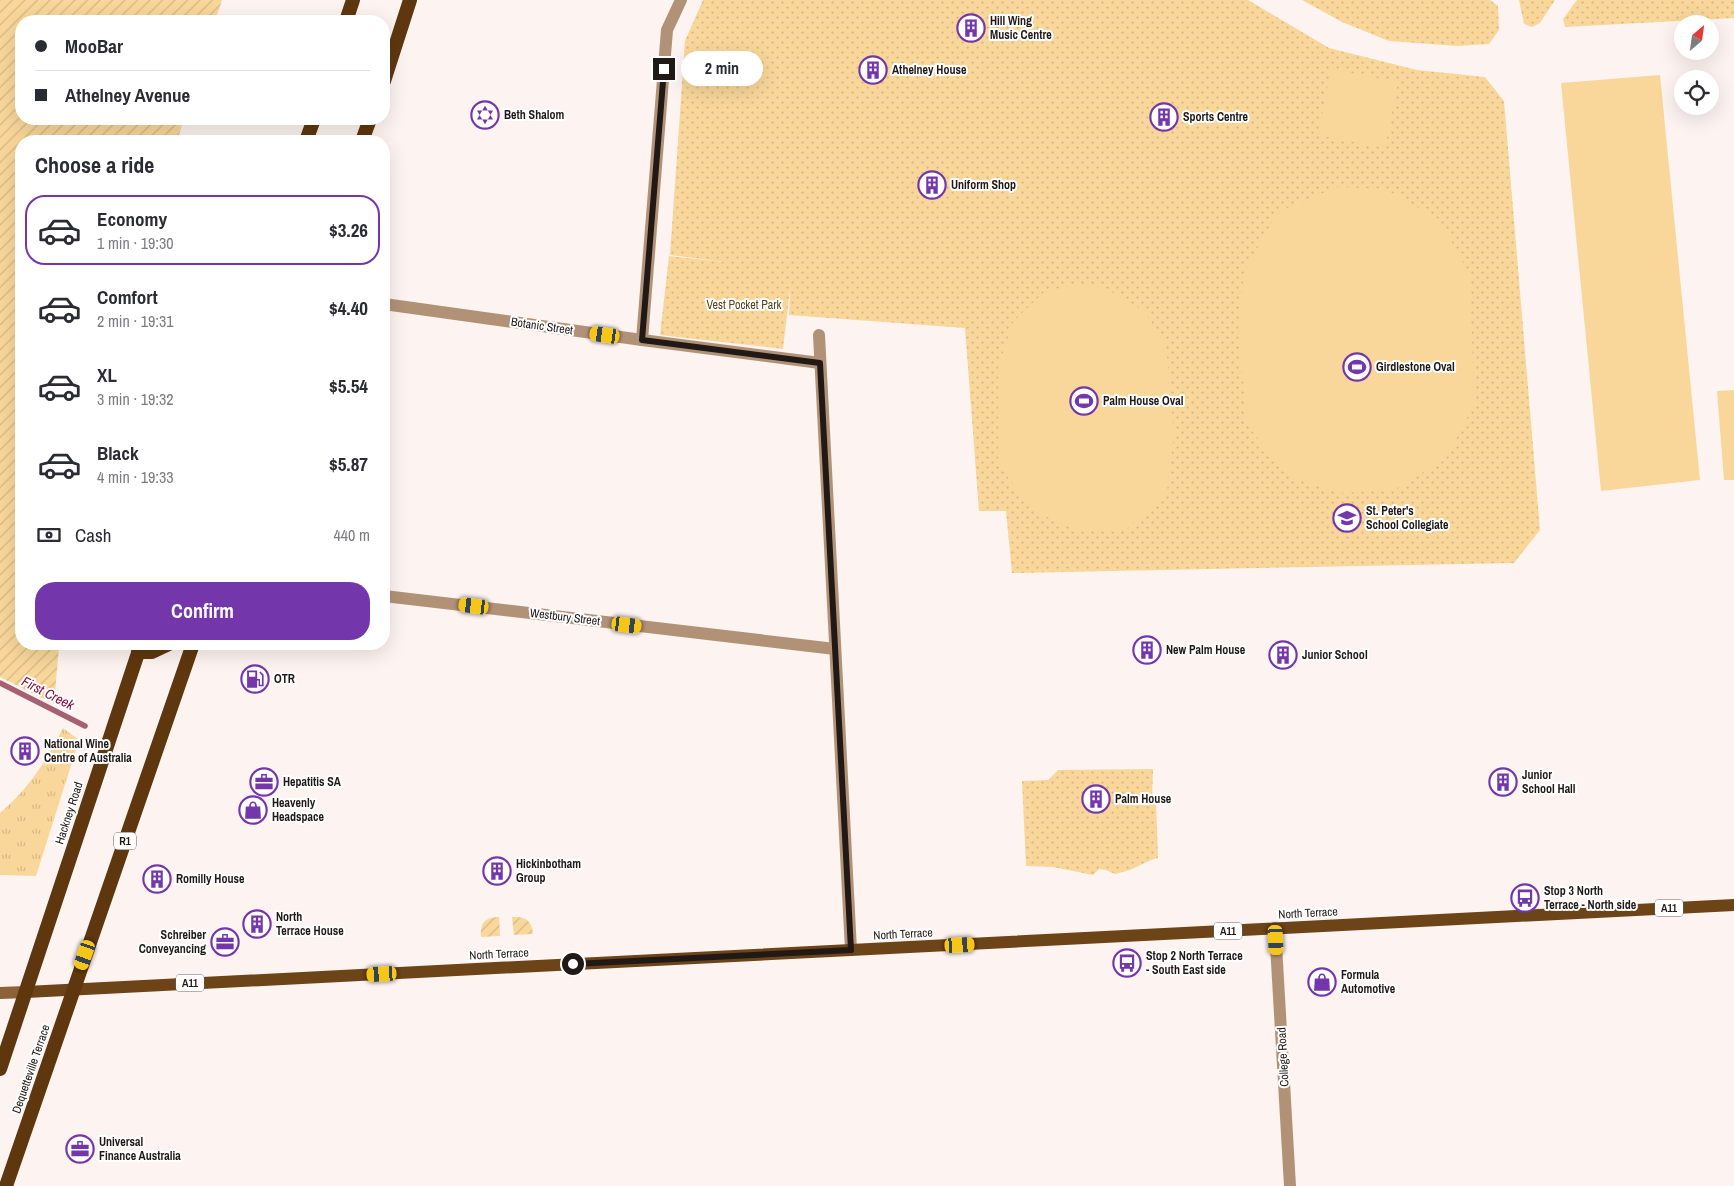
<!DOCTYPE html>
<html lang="en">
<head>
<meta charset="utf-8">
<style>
	body { margin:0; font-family:"Archivo Narrow",sans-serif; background:#f7f7f7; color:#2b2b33; height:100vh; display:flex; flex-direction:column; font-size:19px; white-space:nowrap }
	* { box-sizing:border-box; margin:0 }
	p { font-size:16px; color:#7c7c81 }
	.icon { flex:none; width:28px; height:28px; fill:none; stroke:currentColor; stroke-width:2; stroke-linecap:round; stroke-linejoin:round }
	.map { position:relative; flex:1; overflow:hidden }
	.drawer { position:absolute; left:15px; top:135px; width:375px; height:515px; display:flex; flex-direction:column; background:#fff; border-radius:20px; box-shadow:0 5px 20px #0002 }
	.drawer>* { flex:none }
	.guide { position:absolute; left:15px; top:15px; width:375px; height:110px; border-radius:20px; box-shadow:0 5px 20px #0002; display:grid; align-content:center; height:110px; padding:0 20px; background:#fff }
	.needle { width:32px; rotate:29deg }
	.fabs { position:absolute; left:1674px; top:15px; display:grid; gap:10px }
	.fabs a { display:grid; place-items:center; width:45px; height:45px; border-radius:50%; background:#fff; box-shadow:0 5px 20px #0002; font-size:25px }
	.end { position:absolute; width:22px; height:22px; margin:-11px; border:6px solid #211916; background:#fff; box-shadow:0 0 0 2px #fff }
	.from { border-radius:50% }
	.bubble { position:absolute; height:35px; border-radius:18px; background:#fff; box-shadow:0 5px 20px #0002; font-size:16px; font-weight:700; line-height:35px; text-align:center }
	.car { position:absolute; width:15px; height:30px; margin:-15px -8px; border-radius:6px; box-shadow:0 0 4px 1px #0007; background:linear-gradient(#f5c518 24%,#345 0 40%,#f5c518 0 76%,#345 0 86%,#f5c518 0) }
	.guide b { display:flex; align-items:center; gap:18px; height:48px; font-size:19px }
	.guide b+b { border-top:1px solid #e1e1e2 }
	.guide i { width:12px; height:12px; background:#2b2b33 }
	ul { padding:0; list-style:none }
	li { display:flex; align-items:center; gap:15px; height:70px; margin:0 10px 8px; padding:0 10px; border:2px solid transparent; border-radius:20px }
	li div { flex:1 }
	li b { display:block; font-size:19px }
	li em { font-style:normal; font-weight:700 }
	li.on { border-color:#7336ab }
	li>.icon { width:45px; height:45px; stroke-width:1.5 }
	h2 { padding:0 20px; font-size:22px; line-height:60px }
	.pay { display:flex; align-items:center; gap:12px; height:55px; padding:0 20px; font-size:19px }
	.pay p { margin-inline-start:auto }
	.primary-button { display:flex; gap:10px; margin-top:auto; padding:10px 20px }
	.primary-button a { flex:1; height:58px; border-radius:20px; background:#7336ab; color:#fff; font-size:20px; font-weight:700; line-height:58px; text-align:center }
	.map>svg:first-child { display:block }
</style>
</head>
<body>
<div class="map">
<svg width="1734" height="1186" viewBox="0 0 1734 1186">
	<defs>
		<pattern id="grass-tufts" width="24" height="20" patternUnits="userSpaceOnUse" patternTransform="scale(1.25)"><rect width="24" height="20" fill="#f9d79a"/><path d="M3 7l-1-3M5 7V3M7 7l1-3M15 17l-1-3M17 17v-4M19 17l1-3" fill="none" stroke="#d5b884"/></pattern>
		<pattern id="park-dots" width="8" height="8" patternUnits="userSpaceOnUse" patternTransform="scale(1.25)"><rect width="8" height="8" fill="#f9d79a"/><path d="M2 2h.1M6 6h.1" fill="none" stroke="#d5b884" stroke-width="1.8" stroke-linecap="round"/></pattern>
		<pattern id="garden-furrows" width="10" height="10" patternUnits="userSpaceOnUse" patternTransform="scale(1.25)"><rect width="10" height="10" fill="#f9d79a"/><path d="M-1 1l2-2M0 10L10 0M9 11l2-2" fill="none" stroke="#d5b884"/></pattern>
	</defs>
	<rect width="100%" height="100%" fill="#fdf3f0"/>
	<!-- grass -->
	<path fill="url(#grass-tufts)" d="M63,728L79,740L36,876L0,875V813C27,790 47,761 63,728Z"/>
	<!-- park -->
	<g fill="url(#park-dots)">
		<polygon points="703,0 1248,0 1329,48 1417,70 1485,77 1504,101 1540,530 1514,563 1012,573 1006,511 979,511 965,328 789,315 790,289 783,349 660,335 669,256 725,262 670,255 685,41"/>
		<polygon points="1302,0 1490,0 1498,6 1499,30 1489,44 1458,46 1389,41 1342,22"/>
		<polygon points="1519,0 1555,0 1540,23 1532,27 1524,24"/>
		<polygon points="1577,0 1734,0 1734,18 1565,27 1563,19"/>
		<polygon points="1153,769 1152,801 1156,801 1158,858 1151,860 1130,870 1115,874 1106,870 1099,869 1093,875 1053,867 1026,866 1022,781 1048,780 1058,770"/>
	</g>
	<!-- garden -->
	<g fill="url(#garden-furrows)">
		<polygon points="0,0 222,0 215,21 21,21 21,119 184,119 177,141 21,141 21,644 56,644 59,647 54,704 0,677"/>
		<path d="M499,917L500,936L481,937C480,923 485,917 499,917Z"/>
		<path d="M512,917C526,916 532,921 533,934L514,935Z"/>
	</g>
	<!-- pitch -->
	<g fill="#f9d79a">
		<polygon points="1331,69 1398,82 1385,148 1318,135"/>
		<polygon points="1660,75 1700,480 1601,491 1561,83"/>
		<polygon points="1337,187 1385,189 1440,220 1469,274 1475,403 1446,458 1394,490 1340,493 1290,477 1247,425 1238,331 1244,272 1278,212"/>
		<polygon points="1081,284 1105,288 1144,311 1166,344 1174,434 1167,491 1127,529 1080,532 1032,510 998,464 998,368 1013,322 1045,291"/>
		<polygon points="1734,390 1734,480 1724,480 1717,391"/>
	</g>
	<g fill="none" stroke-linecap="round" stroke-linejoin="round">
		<!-- stream -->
		<polyline stroke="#a56072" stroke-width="5.5" points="0,683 85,726"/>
		<!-- minor -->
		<g stroke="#b19277" stroke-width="12">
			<polyline points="384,304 642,340 820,363"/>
			<polyline points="819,335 851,950"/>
			<polyline points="642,340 667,30 681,0"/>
			<polyline points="384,596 835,649"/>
			<polyline points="1275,928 1290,1186"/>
		</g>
		<!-- secondary -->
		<polyline stroke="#8e6138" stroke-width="12" points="0,993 26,992"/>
		<!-- primary -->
		<polyline stroke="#6d4318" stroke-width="12" points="26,992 1734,905"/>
		<!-- trunk -->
		<g stroke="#5e370e" stroke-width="14">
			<polyline points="346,21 353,0"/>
			<polyline points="384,81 410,0"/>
			<polyline points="306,141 314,119"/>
			<polyline points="362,141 370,119"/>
			<polyline points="138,652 152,652 169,644"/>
			<polyline points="0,1069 141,644"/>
			<polyline points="6,1186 193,644"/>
		</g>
	</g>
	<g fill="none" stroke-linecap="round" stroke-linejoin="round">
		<!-- route -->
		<polyline stroke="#211916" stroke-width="6" points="573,964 851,950 820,363 642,340 664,69"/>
	</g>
	<!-- icons -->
	<defs>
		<g id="building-ring" transform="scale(1.4375)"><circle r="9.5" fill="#fff" stroke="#7336ab" stroke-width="1.5"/><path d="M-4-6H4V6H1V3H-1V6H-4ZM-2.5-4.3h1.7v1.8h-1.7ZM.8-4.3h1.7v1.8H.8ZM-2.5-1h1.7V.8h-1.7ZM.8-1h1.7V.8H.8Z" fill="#7336ab"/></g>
		<g id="synagogue-ring" transform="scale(1.4375)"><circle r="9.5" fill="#fff" stroke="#7336ab" stroke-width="1.5"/><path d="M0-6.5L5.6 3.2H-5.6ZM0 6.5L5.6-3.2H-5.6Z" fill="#7336ab"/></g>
		<g id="stadium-ring" transform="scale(1.4375)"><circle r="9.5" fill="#fff" stroke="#7336ab" stroke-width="1.5"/><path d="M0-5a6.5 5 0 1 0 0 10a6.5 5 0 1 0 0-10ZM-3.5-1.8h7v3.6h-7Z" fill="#7336ab"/></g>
		<g id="school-ring" transform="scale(1.4375)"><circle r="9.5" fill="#fff" stroke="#7336ab" stroke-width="1.5"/><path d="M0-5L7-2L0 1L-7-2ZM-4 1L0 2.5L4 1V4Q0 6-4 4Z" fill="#7336ab"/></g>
		<g id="fuel-ring" transform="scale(1.4375)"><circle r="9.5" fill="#fff" stroke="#7336ab" stroke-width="1.5"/><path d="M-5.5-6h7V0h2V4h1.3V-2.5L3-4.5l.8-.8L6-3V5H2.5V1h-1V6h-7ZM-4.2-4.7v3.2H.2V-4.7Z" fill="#7336ab"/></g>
		<g id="office-ring" transform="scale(1.4375)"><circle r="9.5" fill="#fff" stroke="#7336ab" stroke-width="1.5"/><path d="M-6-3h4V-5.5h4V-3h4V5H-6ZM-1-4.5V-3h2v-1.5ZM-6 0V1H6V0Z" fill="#7336ab"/></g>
		<g id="shop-ring" transform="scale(1.4375)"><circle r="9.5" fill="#fff" stroke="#7336ab" stroke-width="1.5"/><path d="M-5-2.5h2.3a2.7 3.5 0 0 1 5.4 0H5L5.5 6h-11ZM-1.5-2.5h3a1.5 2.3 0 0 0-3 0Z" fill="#7336ab"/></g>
		<g id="bus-ring" transform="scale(1.4375)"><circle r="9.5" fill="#fff" stroke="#7336ab" stroke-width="1.5"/><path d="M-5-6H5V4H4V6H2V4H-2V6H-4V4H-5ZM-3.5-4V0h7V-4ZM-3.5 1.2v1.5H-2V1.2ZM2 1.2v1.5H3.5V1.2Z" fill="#7336ab"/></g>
	</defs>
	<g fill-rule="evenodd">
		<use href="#building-ring" x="971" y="28"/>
		<use href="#building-ring" x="873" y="70"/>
		<use href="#synagogue-ring" x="485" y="115"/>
		<use href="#building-ring" x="1164" y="117"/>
		<use href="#building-ring" x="932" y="185"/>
		<use href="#stadium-ring" x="1357" y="367"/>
		<use href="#stadium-ring" x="1084" y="401"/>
		<use href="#school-ring" x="1347" y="518"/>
		<use href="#building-ring" x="1147" y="650"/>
		<use href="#building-ring" x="1283" y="655"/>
		<use href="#fuel-ring" x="255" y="679"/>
		<use href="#building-ring" x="25" y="751"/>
		<use href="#office-ring" x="264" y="782"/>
		<use href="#building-ring" x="1503" y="782"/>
		<use href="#building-ring" x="1096" y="799"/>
		<use href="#shop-ring" x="253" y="810"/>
		<use href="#building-ring" x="497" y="871"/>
		<use href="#building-ring" x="157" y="879"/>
		<use href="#bus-ring" x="1525" y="898"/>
		<use href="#building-ring" x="257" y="924"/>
		<use href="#office-ring" x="225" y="942"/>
		<use href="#bus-ring" x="1127" y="963"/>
		<use href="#shop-ring" x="1322" y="982"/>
		<use href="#office-ring" x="80" y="1149"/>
	</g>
	<g text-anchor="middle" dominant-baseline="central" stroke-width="4" stroke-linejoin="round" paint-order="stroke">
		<!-- shield labels -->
		<g fill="#fff" stroke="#645e5c" stroke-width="1">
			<rect x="114" y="832.5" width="22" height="17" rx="4"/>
			<rect x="1655" y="899.5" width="28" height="17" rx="4"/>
			<rect x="1214" y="922.5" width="28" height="17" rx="4"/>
			<rect x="176" y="974.5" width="28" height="17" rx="4"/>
		</g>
		<g font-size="11" font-weight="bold" fill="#211916">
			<text x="125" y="841">R1</text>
			<text x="1669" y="908">A11</text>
			<text x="1228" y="931">A11</text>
			<text x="190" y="983">A11</text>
		</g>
		<!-- poi labels -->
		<g font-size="12" font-weight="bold" fill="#211916" stroke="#fff" text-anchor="start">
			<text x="990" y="21">Hill Wing<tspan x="990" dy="14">Music Centre</tspan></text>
			<text x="892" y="70">Athelney House</text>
			<text x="504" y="115">Beth Shalom</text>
			<text x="1183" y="117">Sports Centre</text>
			<text x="951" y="185">Uniform Shop</text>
			<text x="1376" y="367">Girdlestone Oval</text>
			<text x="1103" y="401">Palm House Oval</text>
			<text x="1366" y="511">St. Peter's<tspan x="1366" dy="14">School Collegiate</tspan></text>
			<text x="1166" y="650">New Palm House</text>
			<text x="1302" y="655">Junior School</text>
			<text x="274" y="679">OTR</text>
			<text x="44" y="744">National Wine<tspan x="44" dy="14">Centre of Australia</tspan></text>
			<text x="1522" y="775">Junior<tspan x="1522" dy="14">School Hall</tspan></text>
			<text x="283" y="782">Hepatitis SA</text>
			<text x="1115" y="799">Palm House</text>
			<text x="272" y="803">Heavenly<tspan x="272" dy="14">Headspace</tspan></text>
			<text x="516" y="864">Hickinbotham<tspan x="516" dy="14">Group</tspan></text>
			<text x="176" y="879">Romilly House</text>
			<text x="1544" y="891">Stop 3 North<tspan x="1544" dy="14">Terrace - North side</tspan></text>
			<text x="276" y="917">North<tspan x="276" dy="14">Terrace House</tspan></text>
			<text x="206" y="935" text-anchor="end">Schreiber<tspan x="206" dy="14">Conveyancing</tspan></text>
			<text x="1146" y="956">Stop 2 North Terrace<tspan x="1146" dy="14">- South East side</tspan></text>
			<text x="1341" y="975">Formula<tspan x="1341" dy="14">Automotive</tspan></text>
			<text x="99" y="1142">Universal<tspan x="99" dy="14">Finance Australia</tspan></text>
		</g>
		<!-- park labels -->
		<g font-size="12" fill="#56431d" stroke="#fff">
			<text x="744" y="305">Vest Pocket Park</text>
		</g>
		<!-- street labels -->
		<g font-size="12" fill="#211916" stroke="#fff">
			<text transform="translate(542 326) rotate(8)">Botanic Street</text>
			<text transform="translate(565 617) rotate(7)">Westbury Street</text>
			<text transform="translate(69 813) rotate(-72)">Hackney Road</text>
			<text transform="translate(1308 913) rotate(-3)">North Terrace</text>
			<text transform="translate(903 934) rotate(-3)">North Terrace</text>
			<text transform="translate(499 954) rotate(-3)">North Terrace</text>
			<text transform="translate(1283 1057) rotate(-93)">College Road</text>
			<text transform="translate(31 1069) rotate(-71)">Dequetteville Terrace</text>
		</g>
		<!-- water labels -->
		<g font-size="14" font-style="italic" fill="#841241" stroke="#fff">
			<text transform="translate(48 693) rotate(27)">First Creek</text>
		</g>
	</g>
</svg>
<div class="fabs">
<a><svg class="needle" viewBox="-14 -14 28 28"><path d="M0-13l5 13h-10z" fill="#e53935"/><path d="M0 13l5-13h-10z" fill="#7c7c81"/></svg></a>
<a><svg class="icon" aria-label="locate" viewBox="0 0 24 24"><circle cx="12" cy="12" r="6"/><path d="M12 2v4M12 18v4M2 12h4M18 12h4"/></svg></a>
</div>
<i class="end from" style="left:573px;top:964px"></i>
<i class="end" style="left:664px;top:69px"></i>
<div class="bubble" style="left:681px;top:51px;width:82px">2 min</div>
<i class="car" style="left:605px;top:335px;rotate:278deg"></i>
<i class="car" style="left:474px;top:606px;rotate:277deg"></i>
<i class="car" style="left:627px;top:625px;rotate:97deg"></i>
<i class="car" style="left:1276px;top:940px;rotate:177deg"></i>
<i class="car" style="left:960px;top:945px;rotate:87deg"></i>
<i class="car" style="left:85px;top:955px;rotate:199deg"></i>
<i class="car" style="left:382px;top:974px;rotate:267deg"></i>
<div class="guide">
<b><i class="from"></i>MooBar</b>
<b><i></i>Athelney Avenue</b>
</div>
<section class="drawer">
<h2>Choose a ride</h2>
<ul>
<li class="on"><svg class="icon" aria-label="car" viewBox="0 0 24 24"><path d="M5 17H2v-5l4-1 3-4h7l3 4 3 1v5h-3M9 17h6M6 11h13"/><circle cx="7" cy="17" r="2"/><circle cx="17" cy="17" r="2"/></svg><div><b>Economy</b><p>1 min · 19:30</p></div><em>$3.26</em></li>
<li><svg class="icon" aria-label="car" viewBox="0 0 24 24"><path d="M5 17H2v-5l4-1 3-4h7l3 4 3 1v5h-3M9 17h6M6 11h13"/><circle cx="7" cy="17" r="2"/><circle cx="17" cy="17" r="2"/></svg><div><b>Comfort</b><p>2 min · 19:31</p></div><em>$4.40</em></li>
<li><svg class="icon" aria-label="car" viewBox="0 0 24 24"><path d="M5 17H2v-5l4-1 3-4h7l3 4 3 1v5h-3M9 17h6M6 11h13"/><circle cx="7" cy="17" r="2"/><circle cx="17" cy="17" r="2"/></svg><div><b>XL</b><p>3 min · 19:32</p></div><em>$5.54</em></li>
<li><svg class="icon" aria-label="car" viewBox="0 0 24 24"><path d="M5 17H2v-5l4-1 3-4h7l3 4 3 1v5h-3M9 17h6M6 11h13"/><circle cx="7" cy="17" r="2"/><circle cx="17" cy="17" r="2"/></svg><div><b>Black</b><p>4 min · 19:33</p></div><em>$5.87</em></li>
</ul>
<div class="pay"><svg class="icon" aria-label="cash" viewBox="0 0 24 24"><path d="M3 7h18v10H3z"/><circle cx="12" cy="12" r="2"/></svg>Cash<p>440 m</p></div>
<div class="primary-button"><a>Confirm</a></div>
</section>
</div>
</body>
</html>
